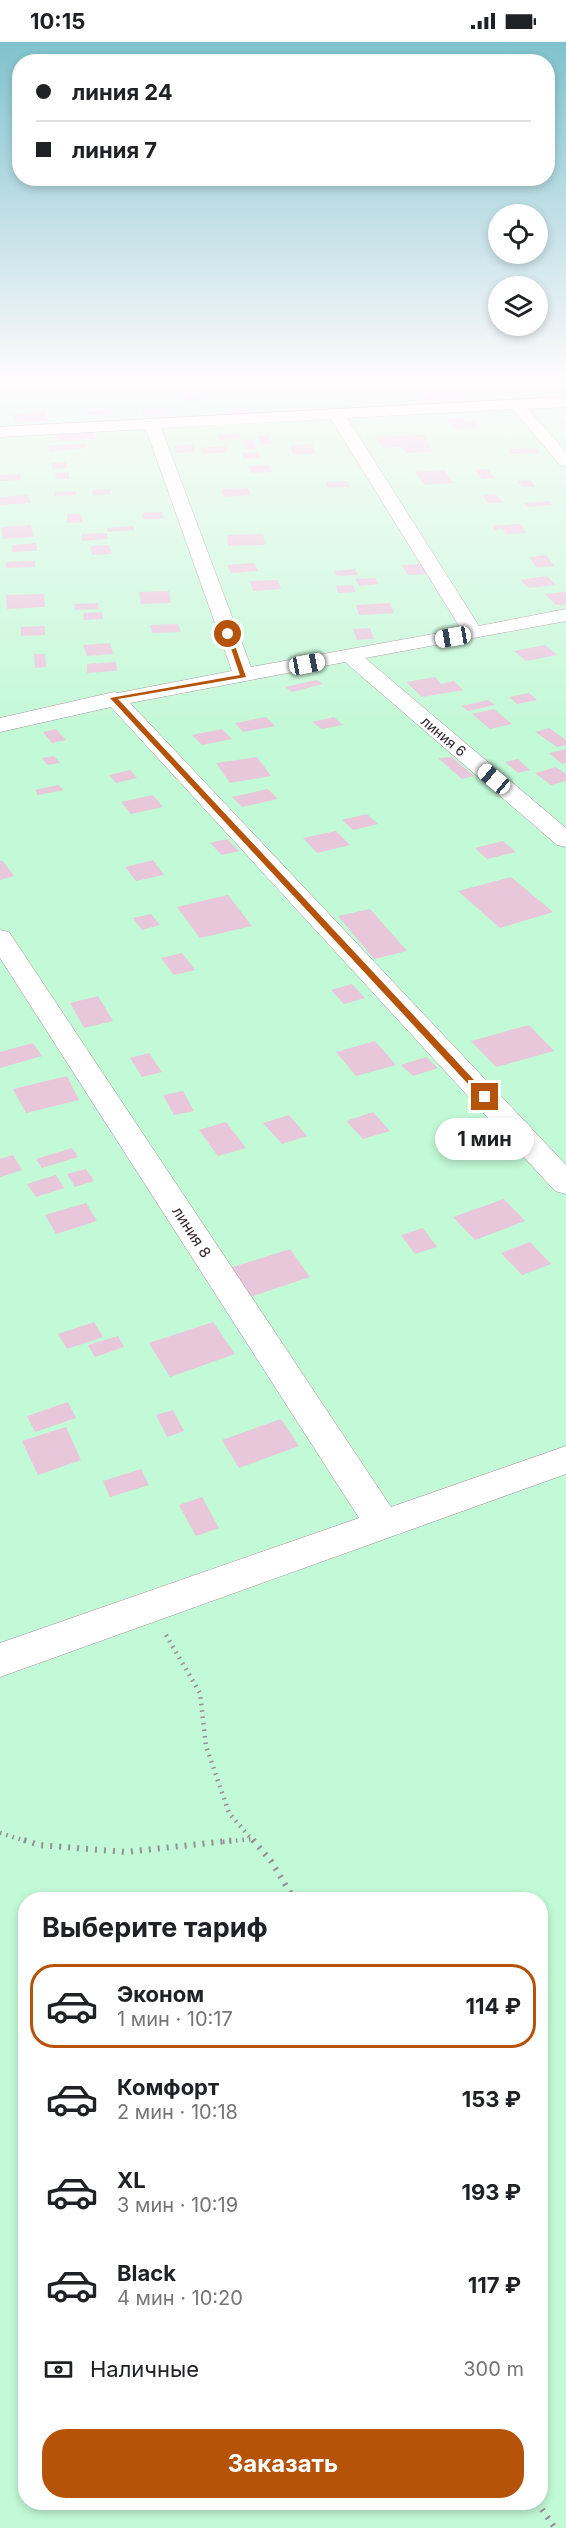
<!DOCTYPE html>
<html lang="ru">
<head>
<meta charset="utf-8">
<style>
	body { margin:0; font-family:Inter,sans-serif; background:#f6f6f6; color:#202124; height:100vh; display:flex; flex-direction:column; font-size:22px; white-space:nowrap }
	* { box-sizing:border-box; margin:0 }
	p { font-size:20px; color:#757577 }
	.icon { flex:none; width:33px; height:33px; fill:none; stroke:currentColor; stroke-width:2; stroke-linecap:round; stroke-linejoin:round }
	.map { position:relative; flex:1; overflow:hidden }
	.details { position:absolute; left:18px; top:1850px; width:530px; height:618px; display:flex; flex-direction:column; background:#fff; border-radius:24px; box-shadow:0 3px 9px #0003 }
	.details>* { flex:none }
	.hud { position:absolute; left:12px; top:12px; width:543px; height:132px; border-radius:24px; box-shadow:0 3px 9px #0003; display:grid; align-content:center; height:132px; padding:0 24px; background:#fff }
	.buttons { position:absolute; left:488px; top:162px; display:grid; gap:12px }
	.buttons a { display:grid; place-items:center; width:60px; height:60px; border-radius:50%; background:#fff; box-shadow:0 3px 9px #0003; font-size:30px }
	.end { position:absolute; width:27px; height:27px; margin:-14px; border:8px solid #b45309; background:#fff; box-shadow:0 0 0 3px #fff }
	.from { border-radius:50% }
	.bubble { position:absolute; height:42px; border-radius:21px; background:#fff; box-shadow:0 3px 9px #0003; font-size:20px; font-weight:700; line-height:42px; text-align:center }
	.car { position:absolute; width:18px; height:36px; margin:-18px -9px; border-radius:8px; box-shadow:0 0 4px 2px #0007; background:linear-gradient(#fff 24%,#345 0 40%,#fff 0 76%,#345 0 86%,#fff 0) }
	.hud b { display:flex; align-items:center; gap:21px; height:57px; font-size:22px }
	.hud b+b { border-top:2px solid #e0e0e0 }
	.hud i { width:15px; height:15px; background:#202124 }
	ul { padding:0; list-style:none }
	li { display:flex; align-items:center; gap:18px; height:84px; margin:0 12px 9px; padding:0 12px; border:3px solid transparent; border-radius:24px }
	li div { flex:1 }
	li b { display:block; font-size:22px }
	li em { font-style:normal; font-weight:700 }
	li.on { border-color:#b45309 }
	li>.icon { width:54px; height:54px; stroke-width:1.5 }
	h2 { padding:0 24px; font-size:27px; line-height:72px }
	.pay { display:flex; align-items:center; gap:15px; height:66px; padding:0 24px; font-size:22px }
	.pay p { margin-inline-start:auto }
	.primary-button { display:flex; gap:12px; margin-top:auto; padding:12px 24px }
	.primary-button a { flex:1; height:69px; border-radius:24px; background:#b45309; color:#fff; font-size:24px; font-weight:700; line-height:69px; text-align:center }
	.status { display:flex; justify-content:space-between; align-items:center; height:42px; padding:0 30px; background:#fff; direction:ltr }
	.status svg { height:16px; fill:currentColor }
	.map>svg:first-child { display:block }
</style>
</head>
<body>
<div class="status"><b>10:15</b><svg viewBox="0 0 49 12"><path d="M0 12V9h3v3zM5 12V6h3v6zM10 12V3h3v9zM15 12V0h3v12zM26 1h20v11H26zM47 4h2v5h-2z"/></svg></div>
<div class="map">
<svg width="566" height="2486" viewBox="0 0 566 2486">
	<rect width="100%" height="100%" fill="#fdf6fa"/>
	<!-- green -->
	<path fill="#c2f9d6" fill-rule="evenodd" d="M0,341H566V2486H0ZM26,1857H540V2460H26Z"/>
	<!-- building -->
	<g fill="#e8c7db">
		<polygon points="460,349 467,358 426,360 419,351"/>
		<polygon points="196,352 199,358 186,359 183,353"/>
		<polygon points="167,367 168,372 143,373 142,368"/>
		<polygon points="246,367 248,373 232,373 230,368"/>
		<polygon points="112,368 112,372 87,373 87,369"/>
		<polygon points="45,370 48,379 15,381 13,372"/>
		<polygon points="463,376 465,379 474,379 479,386 455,387 447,377"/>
		<polygon points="94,390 96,397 57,399 56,392"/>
		<polygon points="239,392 241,396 220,398 218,393"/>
		<polygon points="424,393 433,410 406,411 402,405 382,406 376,395"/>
		<polygon points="258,394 270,394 272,402 261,402"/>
		<polygon points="254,398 257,407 246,407 243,399"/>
		<polygon points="86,402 87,406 49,410 48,403"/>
		<polygon points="192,402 196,410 177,411 174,404"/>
		<polygon points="312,402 316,412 293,413 290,403"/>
		<polygon points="225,404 228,410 202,412 199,406"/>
		<polygon points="537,406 541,411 512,412 509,407"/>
		<polygon points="259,410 260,416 244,417 242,411"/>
		<polygon points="66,420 67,426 53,427 51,421"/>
		<polygon points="269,423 273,430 251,431 248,424"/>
		<polygon points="488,427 494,436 482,437 476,428"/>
		<polygon points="444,428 453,441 425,443 415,430"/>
		<polygon points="69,430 69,437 56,437 55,431"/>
		<polygon points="20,432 21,438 0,439 0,433"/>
		<polygon points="531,438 535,445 522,445 517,439"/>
		<polygon points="347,439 350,445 328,446 326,440"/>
		<polygon points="248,446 251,453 223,455 221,447"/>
		<polygon points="111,447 111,452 93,453 92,448"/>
		<polygon points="76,449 76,453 55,454 55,450"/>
		<polygon points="495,452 503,460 489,462 482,453"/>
		<polygon points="28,453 31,461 0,463 0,455"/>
		<polygon points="549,459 552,463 527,465 524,461"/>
		<polygon points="162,470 163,477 143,477 142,471"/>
		<polygon points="67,472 81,472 82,480 67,481"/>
		<polygon points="520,482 527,491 506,492 502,487 495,488 492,484"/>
		<polygon points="31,483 33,495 3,497 1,485"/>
		<polygon points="133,484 135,488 108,490 107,486"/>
		<polygon points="107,491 108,497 82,499 81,492"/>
		<polygon points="263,492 265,503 228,504 227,493"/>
		<polygon points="36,501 37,509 12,510 12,503"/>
		<polygon points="109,503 112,512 92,513 90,504"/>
		<polygon points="546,513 554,524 537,526 529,515"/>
		<polygon points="35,519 35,525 6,526 6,520"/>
		<polygon points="254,521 258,529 231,531 227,523"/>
		<polygon points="420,522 427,532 408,533 402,523"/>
		<polygon points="355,527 358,533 337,534 334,529"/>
		<polygon points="547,534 556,543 529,546 520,538"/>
		<polygon points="375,536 379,542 359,544 355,537"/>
		<polygon points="278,538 281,547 253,549 250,539"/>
		<polygon points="353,543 356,550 338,551 336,544"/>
		<polygon points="169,549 171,561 141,562 139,550"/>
		<polygon points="566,550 566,562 556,563 545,552"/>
		<polygon points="44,552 45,565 7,567 6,553"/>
		<polygon points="98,561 99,567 75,568 74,562"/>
		<polygon points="390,561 394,571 359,573 356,563"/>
		<polygon points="102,570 103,577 84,578 83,571"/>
		<polygon points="178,582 181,590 152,591 150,583"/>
		<polygon points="45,584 45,593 21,594 21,585"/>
		<polygon points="370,586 374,597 357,598 353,587"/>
		<polygon points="110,601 113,612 87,614 83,603"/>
		<polygon points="545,603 557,613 526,619 514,609"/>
		<polygon points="34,612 45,612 46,625 35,626"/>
		<polygon points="116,620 117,629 87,631 87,622"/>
		<polygon points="435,635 441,642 454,639 463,648 422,655 406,640"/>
		<polygon points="317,638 323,642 292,650 285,645"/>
		<polygon points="529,651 537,658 517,662 509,655"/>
		<polygon points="488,658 495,663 468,669 462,664"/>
		<polygon points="494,667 512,682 490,687 472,672"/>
		<polygon points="266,675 275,684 243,690 235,681"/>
		<polygon points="334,675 343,683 322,687 312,680"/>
		<polygon points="549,686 566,698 566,703 557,705 535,690"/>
		<polygon points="56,687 66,698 52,701 43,690"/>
		<polygon points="222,687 232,697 202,703 192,693"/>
		<polygon points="566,707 566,721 562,722 549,711"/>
		<polygon points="54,714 60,721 47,723 42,716"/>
		<polygon points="257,715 271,734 230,741 216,721"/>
		<polygon points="452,715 474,734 462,737 438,716"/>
		<polygon points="518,717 530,728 518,731 505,720"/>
		<polygon points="556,725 566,732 566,739 551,743 535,731"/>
		<polygon points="130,728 137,736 116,741 109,733"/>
		<polygon points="58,743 64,748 38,753 35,748"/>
		<polygon points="268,747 278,757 242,765 232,755"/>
		<polygon points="153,753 163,765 131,772 121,760"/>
		<polygon points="367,772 378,782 353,788 342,778"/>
		<polygon points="336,789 350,803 317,811 303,796"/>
		<polygon points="227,797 239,809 222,813 210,801"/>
		<polygon points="503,799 516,810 487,817 475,806"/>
		<polygon points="153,818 164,833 136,839 125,825"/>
		<polygon points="0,819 3,819 14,834 0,838"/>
		<polygon points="511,835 553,870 500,886 458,849"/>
		<polygon points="228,853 252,884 200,896 177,865"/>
		<polygon points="370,867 407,909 374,917 338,874"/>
		<polygon points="151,872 160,883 142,888 133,876"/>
		<polygon points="182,911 195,928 174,933 161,916"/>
		<polygon points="352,942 365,956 344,962 331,948"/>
		<polygon points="98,954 113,979 84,986 70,961"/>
		<polygon points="529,983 554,1009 496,1025 471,999"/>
		<polygon points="375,999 396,1023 356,1034 336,1010"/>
		<polygon points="33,1001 42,1014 0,1026 0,1010"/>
		<polygon points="149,1011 162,1030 142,1035 130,1016"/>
		<polygon points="426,1015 438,1026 413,1034 401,1023"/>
		<polygon points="67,1034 79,1058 26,1071 13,1047"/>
		<polygon points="183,1049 194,1069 174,1073 163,1053"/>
		<polygon points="373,1070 390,1089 363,1097 346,1079"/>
		<polygon points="289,1073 307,1094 282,1102 263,1081"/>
		<polygon points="226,1080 246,1106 218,1114 199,1088"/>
		<polygon points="72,1106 78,1115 42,1126 36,1117"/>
		<polygon points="13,1113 22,1128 0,1135 0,1117"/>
		<polygon points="86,1127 94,1139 75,1145 67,1132"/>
		<polygon points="56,1133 64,1146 36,1155 27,1142"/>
		<polygon points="504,1157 525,1179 475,1198 453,1175"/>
		<polygon points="86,1161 97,1179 56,1192 45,1173"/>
		<polygon points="423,1186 437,1205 415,1212 401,1193"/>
		<polygon points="530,1200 551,1222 522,1233 501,1211"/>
		<polygon points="290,1207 310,1235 247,1256 227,1227"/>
		<polygon points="94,1280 103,1295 67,1307 58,1292"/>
		<polygon points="213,1280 235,1312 170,1335 149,1301"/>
		<polygon points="118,1294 124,1305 95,1315 88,1303"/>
		<polygon points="68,1360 76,1376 35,1390 27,1374"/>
		<polygon points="173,1368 184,1389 167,1395 156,1373"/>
		<polygon points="281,1377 299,1404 239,1426 222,1398"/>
		<polygon points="66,1385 81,1418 38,1433 22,1399"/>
		<polygon points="141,1427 149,1443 110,1455 103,1439"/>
		<polygon points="202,1455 219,1486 196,1494 179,1463"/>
	</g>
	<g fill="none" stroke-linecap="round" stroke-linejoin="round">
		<!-- street casing -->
		<g stroke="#a6879a" stroke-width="1">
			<g id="street">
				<path d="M566,355V365L528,367L566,410V425L560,423L513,367L347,376L479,584L566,567V579L365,616L566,786V805L557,803L345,620L130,661L566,1123V1152L555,1149L111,665L0,690V676L114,650L118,651L232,629L146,387L0,395V385ZM331,377L461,587L251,625L161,386Z"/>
				<polygon points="0,888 9,890 13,896 391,1465 566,1404 566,1432 0,1635 0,1601 359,1476 0,916"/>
			</g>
		</g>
		<!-- path-far1 -->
		<g stroke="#988e94" stroke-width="4.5" stroke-dasharray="1.5 5" stroke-linecap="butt">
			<polyline points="166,1593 200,1651 206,1704 229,1771 254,1800"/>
			<polyline points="0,1791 29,1800"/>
			<polyline points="223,1800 251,1797"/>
		</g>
		<!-- path -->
		<g stroke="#988e94" stroke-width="6" stroke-dasharray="2 7" stroke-linecap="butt">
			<polyline points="24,1798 39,1803 126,1810 237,1798"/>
			<polyline points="253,1798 271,1819 294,1857"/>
			<polyline points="537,2460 555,2486"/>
		</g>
		<!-- street -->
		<use href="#street" fill="#fff" fill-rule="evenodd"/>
	</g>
	<!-- sky -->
	<linearGradient id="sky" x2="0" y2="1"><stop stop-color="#7fc2cd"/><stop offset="0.49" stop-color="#fefbfd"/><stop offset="1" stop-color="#fefbfd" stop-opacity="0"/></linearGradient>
	<rect width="566" height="689" fill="url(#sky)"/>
	<!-- route -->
	<polygon fill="#b45309" points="228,590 231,592 246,635 118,657 488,1053 488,1057 482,1057 110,656 240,633 226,592"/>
	<g text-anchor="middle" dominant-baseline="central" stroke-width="4.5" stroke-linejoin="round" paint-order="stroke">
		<!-- far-street labels -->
		<g font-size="14" fill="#30232b" stroke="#fff">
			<text transform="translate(444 694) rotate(40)">линия 6</text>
		</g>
		<!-- street labels -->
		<g font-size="15" fill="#30232b" stroke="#fff">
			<text transform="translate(192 1190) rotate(57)">линия 8</text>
		</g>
	</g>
</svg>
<div class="buttons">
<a><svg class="icon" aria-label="locate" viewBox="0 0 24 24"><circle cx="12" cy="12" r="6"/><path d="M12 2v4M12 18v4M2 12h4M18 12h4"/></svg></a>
<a><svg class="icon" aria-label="layers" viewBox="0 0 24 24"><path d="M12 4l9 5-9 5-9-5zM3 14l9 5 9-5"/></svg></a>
</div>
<i class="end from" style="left:228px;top:592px"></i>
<i class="end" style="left:485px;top:1055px"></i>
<div class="bubble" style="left:435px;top:1076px;width:99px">1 мин</div>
<i class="car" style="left:453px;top:595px;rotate:260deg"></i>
<i class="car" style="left:307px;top:622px;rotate:79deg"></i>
<i class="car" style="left:494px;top:737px;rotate:310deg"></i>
<div class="hud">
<b><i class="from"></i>линия 24</b>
<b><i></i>линия 7</b>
</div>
<section class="details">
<h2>Выберите тариф</h2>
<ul>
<li class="on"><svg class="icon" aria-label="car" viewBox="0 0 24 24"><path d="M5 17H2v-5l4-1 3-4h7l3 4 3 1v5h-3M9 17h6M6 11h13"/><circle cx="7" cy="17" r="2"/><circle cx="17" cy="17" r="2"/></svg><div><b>Эконом</b><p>1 мин · 10:17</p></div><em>114 ₽</em></li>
<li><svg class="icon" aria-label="car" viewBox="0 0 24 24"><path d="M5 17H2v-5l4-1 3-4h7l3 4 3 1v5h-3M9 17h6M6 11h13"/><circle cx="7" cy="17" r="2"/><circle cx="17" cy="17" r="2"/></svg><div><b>Комфорт</b><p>2 мин · 10:18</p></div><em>153 ₽</em></li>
<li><svg class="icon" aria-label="car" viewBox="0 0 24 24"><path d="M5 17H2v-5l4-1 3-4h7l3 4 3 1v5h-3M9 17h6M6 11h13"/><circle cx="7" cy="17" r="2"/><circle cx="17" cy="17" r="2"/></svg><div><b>XL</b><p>3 мин · 10:19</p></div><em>193 ₽</em></li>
<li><svg class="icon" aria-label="car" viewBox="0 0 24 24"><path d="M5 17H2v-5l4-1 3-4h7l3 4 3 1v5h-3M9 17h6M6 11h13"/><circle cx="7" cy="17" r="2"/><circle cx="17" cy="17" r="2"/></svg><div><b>Black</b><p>4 мин · 10:20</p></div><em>117 ₽</em></li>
</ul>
<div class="pay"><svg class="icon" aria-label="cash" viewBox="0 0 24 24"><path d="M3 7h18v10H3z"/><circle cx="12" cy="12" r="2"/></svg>Наличные<p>300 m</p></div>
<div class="primary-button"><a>Заказать</a></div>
</section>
</div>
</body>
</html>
